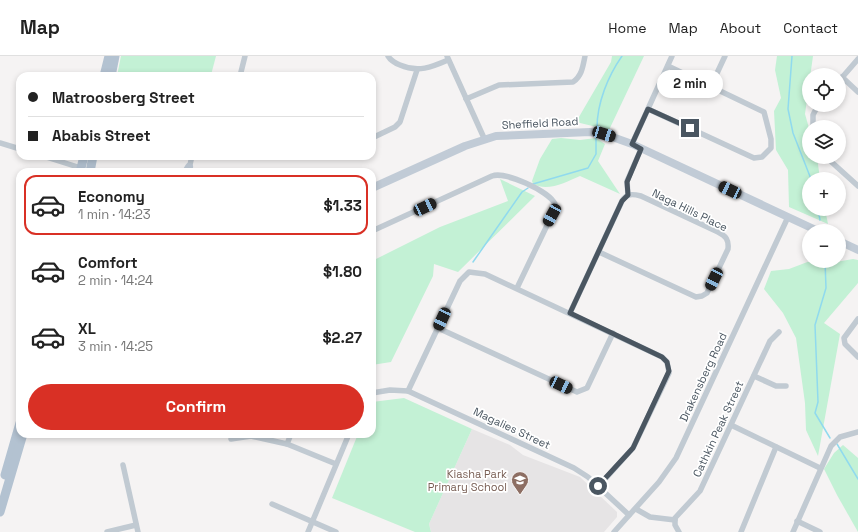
<!DOCTYPE html>
<html lang="en">
<head>
<meta charset="utf-8">
<style>
	body { margin:0; font-family:"Space Grotesk",sans-serif; background:#f2f2f2; color:#222; height:100vh; display:flex; flex-direction:column; font-size:15px; white-space:nowrap }
	* { box-sizing:border-box; margin:0 }
	p { font-size:13px; color:#767676 }
	.icon { flex:none; width:22px; height:22px; fill:none; stroke:currentColor; stroke-width:2; stroke-linecap:round; stroke-linejoin:round }
	.map { position:relative; flex:1; overflow:hidden }
	.panel { position:absolute; left:16px; top:112px; width:360px; height:270px; display:flex; flex-direction:column; background:#fff; border-radius:12px; box-shadow:0 2px 6px #0003 }
	.panel>* { flex:none }
	.banner { position:absolute; left:16px; top:16px; width:360px; height:88px; border-radius:12px; box-shadow:0 2px 6px #0003; display:grid; align-content:center; height:88px; padding:0 12px; background:#fff }
	.fabs { position:absolute; left:802px; top:12px; display:grid; gap:8px }
	.fabs a { display:grid; place-items:center; width:44px; height:44px; border-radius:50%; background:#fff; box-shadow:0 2px 6px #0003; font-size:20px }
	.end { position:absolute; width:18px; height:18px; margin:-9px; border:5px solid #4a5661; background:#fff; box-shadow:0 0 0 2px #fff }
	.from { border-radius:50% }
	.bubble { position:absolute; height:28px; border-radius:14px; background:#fff; box-shadow:0 2px 6px #0003; font-size:13px; font-weight:700; line-height:28px; text-align:center }
	.car { position:absolute; width:12px; height:24px; margin:-12px -6px; border-radius:5px; box-shadow:0 0 3px 1px #0007; background:linear-gradient(#222 24%,#8ab4d8 0 40%,#222 0 76%,#8ab4d8 0 86%,#222 0) }
	.banner b { display:flex; align-items:center; gap:14px; height:38px; font-size:15px }
	.banner b+b { border-top:1px solid #e0e0e0 }
	.banner i { width:10px; height:10px; background:#222 }
	ul { padding:7px 0 0; list-style:none }
	li { display:flex; align-items:center; gap:12px; height:60px; margin:0 8px 6px; padding:0 4px; border:2px solid transparent; border-radius:12px }
	li div { flex:1 }
	li b { display:block; font-size:15px }
	li em { font-style:normal; font-weight:700 }
	li.current { border-color:#d93025 }
	li>.icon { width:36px; height:36px; stroke-width:1.5 }
	.primary-button { display:flex; gap:8px; margin-top:auto; padding:8px 12px }
	.primary-button a { flex:1; height:46px; border-radius:24px; background:#d93025; color:#fff; font-size:16px; font-weight:700; line-height:46px; text-align:center }
	header { display:flex; align-items:center; gap:24px; box-sizing:border-box; height:56px; padding:0 20px; background:#fff; border-bottom:1px solid #e0e0e0 }
	header strong { font-size:19px }
	nav { display:flex; gap:22px; margin-inline-start:auto; font-size:14px }
	.map>svg:first-child { display:block }
</style>
</head>
<body>
<header>
<strong>Map</strong>
<nav><a>Home</a><a>Map</a><a>About</a><a>Contact</a></nav>
</header>
<div class="map">
<svg width="858" height="476" viewBox="0 0 858 476">
	<rect width="100%" height="100%" fill="#f5f3f3"/>
	<!-- education -->
	<polygon fill="#e6e4e5" points="472,373 510,389 523,399 580,421 617,456 617,461 604,476 431,476 429,468"/>
	<!-- green -->
	<g fill="#c3f1d5">
		<polygon points="121,0 216,0 211,19 117,20"/>
		<polygon points="612,0 644,0 609,74 576,66 611,6"/>
		<polygon points="777,0 813,0 805,58 809,72 809,101 817,101 820,123 809,123 809,153 825,153 828,168 789,151 788,114 776,94 774,55 781,42 775,14"/>
		<path d="M561,82L580,84L596,82L605,88L598,105L620,138L580,120C566,126 548,136 533,128L532,125L540,103L552,83Z"/>
		<polygon points="500,123 535,140 458,216 434,208 433,220 391,306 372,309 372,205 440,171 508,145"/>
		<polygon points="853,203 858,204 858,227 824,267 840,278 818,400 806,374 805,347 796,282 783,257 764,233 771,215 789,213 810,205 830,205 830,207"/>
		<polygon points="404,342 472,373 429,468 431,476 415,476 332,442 358,378 372,378 372,346"/>
		<polygon points="843,389 858,402 858,476 837,439 824,413 834,397"/>
	</g>
	<g fill="none" stroke-linecap="round" stroke-linejoin="round">
		<!-- stream -->
		<g stroke="#90daee" stroke-width="1.5">
			<polyline points="792,0 788,53 793,77 811,123"/>
			<path d="M597,72C597,47 608,20 622,0"/>
			<polyline points="533,128 588,112 596,98 596,82"/>
			<polyline points="818,153 820,164"/>
			<polyline points="825,205 826,232 815,269 818,346 815,357 830,382"/>
			<polyline points="473,206 522,136 528,132"/>
			<polyline points="837,388 858,423"/>
		</g>
		<!-- street -->
		<g stroke="#c1cad2" stroke-width="5.5">
			<path d="M388,0C391,5 395,7 400,9C418,17 432,11 448,4"/>
			<polyline points="447,0 484,82"/>
			<polyline points="240,20 245,0"/>
			<polyline points="842,21 858,36"/>
			<polyline points="839,25 858,3"/>
			<polyline points="711,30 725,0"/>
			<path d="M466,43L499,29L573,26C582,20 583,10 585,0"/>
			<polyline points="648,53 754,102 762,101 771,92 771,83 764,56 668,10"/>
			<polyline points="813,71 813,59 818,49"/>
			<polyline points="372,82 395,71 400,66 417,14"/>
			<polyline points="0,87 20,93"/>
			<polyline points="632,88 672,0"/>
			<polyline points="43,100 81,112"/>
			<polyline points="826,101 858,130"/>
			<polyline points="189,113 192,100"/>
			<polyline points="628,139 627,125 641,93"/>
			<path d="M372,175L492,120C505,115 549,135 555,148L552,159L517,232"/>
			<path d="M570,257L622,145C627,137 633,138 641,140L718,176C726,180 729,184 728,193L707,237L702,240L696,241L599,196"/>
			<polyline points="858,263 844,282 845,288 858,301"/>
			<polyline points="438,272 577,336 587,332 613,277"/>
			<polyline points="754,320 776,330 786,330"/>
			<polyline points="408,335 460,225 469,216 485,218 662,301 667,306 669,317 633,392 598,431"/>
			<polyline points="372,337 390,334 408,335 574,412 588,421 629,459"/>
			<polyline points="731,369 820,412"/>
			<polyline points="231,383 251,380 287,388 336,408"/>
			<polyline points="287,388 291,378"/>
			<polyline points="123,409 138,476"/>
			<polyline points="272,448 336,476"/>
			<polyline points="636,453 650,461 675,464"/>
			<polyline points="797,465 820,476"/>
			<polyline points="107,476 136,469"/>
			<polyline points="308,476 349,378"/>
			<polyline points="614,476 659,426 676,402 788,161"/>
			<polyline points="679,476 675,469 675,462 700,435 770,285 779,276"/>
			<polyline points="741,476 776,391"/>
			<polyline points="793,476 831,390 840,381 858,376"/>
		</g>
		<!-- secondary -->
		<g stroke="#c1cbd6" stroke-width="8">
			<polyline points="186,116 189,111"/>
			<polyline points="372,132 465,90 496,80 590,76 604,78 632,88 818,175"/>
			<polyline points="839,185 858,194"/>
		</g>
		<!-- primary -->
		<g stroke="#b3c2d1" stroke-width="9">
			<polyline points="104,20 109,0"/>
			<polyline points="111,20 115,0"/>
			<polyline points="80,116 84,100"/>
			<polyline points="90,116 93,100"/>
			<polyline points="5,419 20,367"/>
			<polyline points="0,456 23,378"/>
		</g>
	</g>
	<g fill="none" stroke-linecap="round" stroke-linejoin="round">
		<!-- route -->
		<polyline stroke="#4a5661" stroke-width="5" points="598,430 633,392 669,315 667,306 662,301 570,257 622,145 628,139 627,126 641,93 632,88 648,53 690,72"/>
	</g>
	<!-- icons -->
	<defs>
		<g id="school-pin" transform="scale(0.9)"><path d="M0 17L-7.5 6A9.5 9.5 0 1 1 7.5 6Z" fill="#8d6e63" stroke="#fff"/><path d="M0-5L7-2L0 1L-7-2ZM-4 1L0 2.5L4 1V4Q0 6-4 4Z" fill="#fff"/></g>
	</defs>
	<g fill-rule="evenodd">
		<use href="#school-pin" x="520" y="424"/>
	</g>
	<g text-anchor="middle" dominant-baseline="central" stroke-width="3.5" stroke-linejoin="round" paint-order="stroke">
		<!-- street labels -->
		<g font-size="11" fill="#4a5661" stroke="#fff">
			<text transform="translate(540 67) rotate(-3)">Sheffield Road</text>
			<text transform="translate(690 154) rotate(26)">Naga Hills Place</text>
			<text transform="translate(703 321) rotate(-65)">Drakensberg Road</text>
			<text transform="translate(512 372) rotate(25)">Magalies Street</text>
			<text transform="translate(718 373) rotate(-65)">Cathkin Peak Street</text>
		</g>
		<!-- education labels -->
		<g font-size="11" fill="#785e54" stroke="#fff" text-anchor="end">
			<text x="507" y="418">Kiasha Park<tspan x="507" dy="13">Primary School</tspan></text>
		</g>
	</g>
</svg>
<div class="fabs">
<a><svg class="icon" aria-label="locate" viewBox="0 0 24 24"><circle cx="12" cy="12" r="6"/><path d="M12 2v4M12 18v4M2 12h4M18 12h4"/></svg></a>
<a><svg class="icon" aria-label="layers" viewBox="0 0 24 24"><path d="M12 4l9 5-9 5-9-5zM3 14l9 5 9-5"/></svg></a>
<a>+</a>
<a>−</a>
</div>
<i class="end from" style="left:598px;top:430px"></i>
<i class="end" style="left:690px;top:72px"></i>
<div class="bubble" style="left:657px;top:14px;width:66px">2 min</div>
<i class="car" style="left:604px;top:78px;rotate:107deg"></i>
<i class="car" style="left:730px;top:134px;rotate:295deg"></i>
<i class="car" style="left:425px;top:151px;rotate:65deg"></i>
<i class="car" style="left:552px;top:159px;rotate:209deg"></i>
<i class="car" style="left:714px;top:223px;rotate:206deg"></i>
<i class="car" style="left:442px;top:263px;rotate:205deg"></i>
<i class="car" style="left:561px;top:329px;rotate:115deg"></i>
<div class="banner">
<b><i class="from"></i>Matroosberg Street</b>
<b><i></i>Ababis Street</b>
</div>
<section class="panel">
<ul>
<li class="current"><svg class="icon" aria-label="car" viewBox="0 0 24 24"><path d="M5 17H2v-5l4-1 3-4h7l3 4 3 1v5h-3M9 17h6M6 11h13"/><circle cx="7" cy="17" r="2"/><circle cx="17" cy="17" r="2"/></svg><div><b>Economy</b><p>1 min · 14:23</p></div><em>$1.33</em></li>
<li><svg class="icon" aria-label="car" viewBox="0 0 24 24"><path d="M5 17H2v-5l4-1 3-4h7l3 4 3 1v5h-3M9 17h6M6 11h13"/><circle cx="7" cy="17" r="2"/><circle cx="17" cy="17" r="2"/></svg><div><b>Comfort</b><p>2 min · 14:24</p></div><em>$1.80</em></li>
<li><svg class="icon" aria-label="car" viewBox="0 0 24 24"><path d="M5 17H2v-5l4-1 3-4h7l3 4 3 1v5h-3M9 17h6M6 11h13"/><circle cx="7" cy="17" r="2"/><circle cx="17" cy="17" r="2"/></svg><div><b>XL</b><p>3 min · 14:25</p></div><em>$2.27</em></li>
</ul>
<div class="primary-button"><a>Confirm</a></div>
</section>
</div>
</body>
</html>
